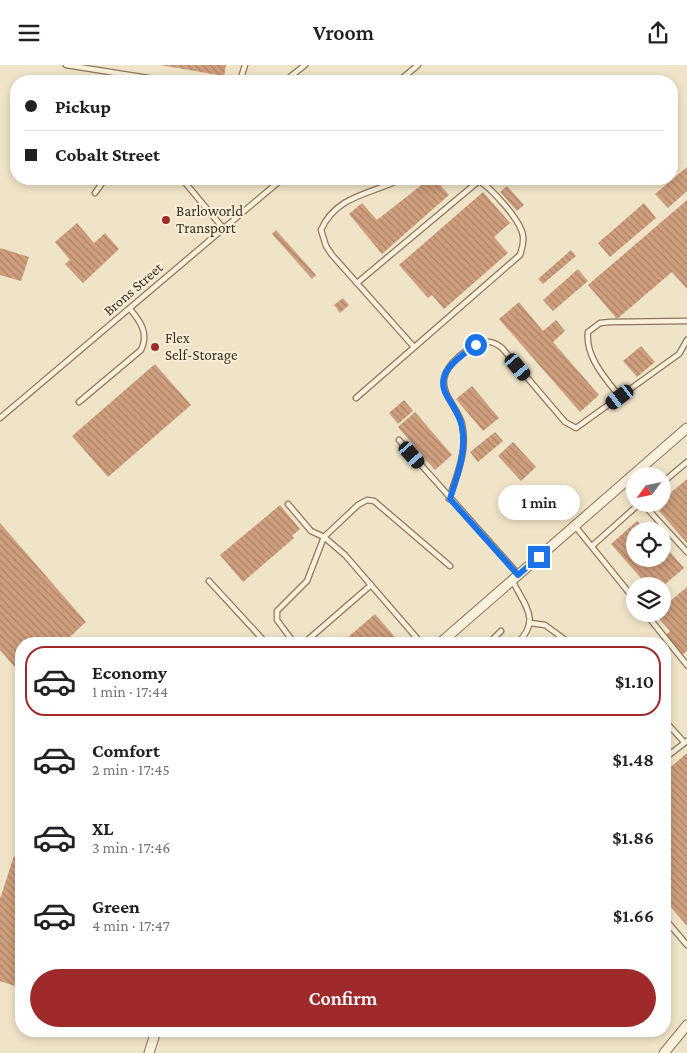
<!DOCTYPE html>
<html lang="en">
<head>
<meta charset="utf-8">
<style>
	body { margin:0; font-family:"Crimson Pro",serif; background:#f2f2f2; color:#202124; height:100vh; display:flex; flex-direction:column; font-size:19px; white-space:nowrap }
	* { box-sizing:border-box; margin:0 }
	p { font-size:16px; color:#757577 }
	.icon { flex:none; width:28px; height:28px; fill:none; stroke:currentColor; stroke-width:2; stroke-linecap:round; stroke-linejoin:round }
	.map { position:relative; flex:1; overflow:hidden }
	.side { position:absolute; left:15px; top:572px; width:656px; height:400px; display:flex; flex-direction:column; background:#fff; border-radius:20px; box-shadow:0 2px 8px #0003 }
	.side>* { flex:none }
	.guide { position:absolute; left:10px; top:10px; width:668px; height:110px; border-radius:20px; box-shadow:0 2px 8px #0003; display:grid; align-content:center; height:110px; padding:0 15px; background:#fff }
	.needle { width:32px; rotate:237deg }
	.buttons { position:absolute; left:626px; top:402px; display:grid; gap:10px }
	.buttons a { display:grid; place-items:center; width:45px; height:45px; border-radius:50%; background:#fff; box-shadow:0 2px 8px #0003; font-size:25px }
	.end { position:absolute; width:22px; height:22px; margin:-11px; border:6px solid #1a73e8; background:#fff; box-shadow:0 0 0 2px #fff }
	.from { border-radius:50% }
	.bubble { position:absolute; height:35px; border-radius:18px; background:#fff; box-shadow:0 2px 8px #0003; font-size:16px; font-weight:600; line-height:35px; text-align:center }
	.car { position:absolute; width:15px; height:30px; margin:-15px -8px; border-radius:6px; box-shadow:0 0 4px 1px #0007; background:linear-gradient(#222 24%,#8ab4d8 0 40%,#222 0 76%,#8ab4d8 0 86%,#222 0) }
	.guide b { display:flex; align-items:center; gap:18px; height:48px; font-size:19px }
	.guide b+b { border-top:1px solid #e0e0e0 }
	.guide i { width:12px; height:12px; background:#202124 }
	ul { padding:9px 0 0; list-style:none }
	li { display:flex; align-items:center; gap:15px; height:70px; margin:0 10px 8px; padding:0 5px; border:2px solid transparent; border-radius:20px }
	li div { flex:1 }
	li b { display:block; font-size:19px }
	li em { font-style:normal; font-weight:600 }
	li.selected { border-color:#9e2a2b }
	li>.icon { width:45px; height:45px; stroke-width:1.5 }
	.action { display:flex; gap:10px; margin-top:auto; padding:10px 15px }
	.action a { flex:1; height:58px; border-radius:30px; background:#9e2a2b; color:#fff; font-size:20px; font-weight:600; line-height:58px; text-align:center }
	header { display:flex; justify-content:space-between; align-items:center; height:65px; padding:0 15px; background:#fff; font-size:22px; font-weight:600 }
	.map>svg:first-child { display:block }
</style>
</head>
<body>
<header><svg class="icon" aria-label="menu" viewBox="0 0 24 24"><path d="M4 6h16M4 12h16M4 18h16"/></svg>Vroom<svg class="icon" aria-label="share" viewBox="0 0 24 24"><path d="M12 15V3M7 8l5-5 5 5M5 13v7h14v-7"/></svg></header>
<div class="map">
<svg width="687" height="988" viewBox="0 0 687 988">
	<defs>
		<pattern id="building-back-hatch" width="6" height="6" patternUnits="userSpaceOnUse" patternTransform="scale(1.25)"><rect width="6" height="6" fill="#cf9f7d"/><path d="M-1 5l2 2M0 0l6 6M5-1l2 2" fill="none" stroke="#a98266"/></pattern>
	</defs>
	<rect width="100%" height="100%" fill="#f0e4c8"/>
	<!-- building -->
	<g fill="url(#building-back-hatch)">
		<polygon points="160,0 226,0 224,11"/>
		<polygon points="687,102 687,126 668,143 655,129"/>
		<polygon points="349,114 360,114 354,119"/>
		<polygon points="429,114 435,114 449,130 382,189 349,149 362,138 377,155"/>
		<polygon points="507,121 524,140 517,146 500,127"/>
		<polygon points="483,127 510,158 494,172 508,188 444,244 432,230 428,233 399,200"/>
		<polygon points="687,135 687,224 672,207 617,254 588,220"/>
		<polygon points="644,138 656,153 610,192 598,178"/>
		<polygon points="77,158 94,178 105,168 119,184 83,218 65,199 70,195 55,177"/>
		<polygon points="276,165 316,210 312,214 272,169"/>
		<polygon points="0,183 29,192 21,216 0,210"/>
		<polygon points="571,185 576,191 543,219 538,214"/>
		<polygon points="578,204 588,216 553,246 543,235"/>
		<polygon points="343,233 349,240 340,248 334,240"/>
		<polygon points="519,237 543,266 556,255 565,266 553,277 599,330 580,347 499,254"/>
		<polygon points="641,281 655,297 637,312 623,296"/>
		<polygon points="155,299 191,340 108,412 72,371"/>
		<polygon points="472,321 499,353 483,366 456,334"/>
		<polygon points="404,335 413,346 398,359 389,348"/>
		<polygon points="415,347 452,390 435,405 398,362"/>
		<polygon points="495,367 503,376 478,397 470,387"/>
		<polygon points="513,377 536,402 521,416 498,391"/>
		<polygon points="687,414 687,478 659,446 663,442 661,439 662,435"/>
		<polygon points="280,440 300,464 292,471 294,473 243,517 220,490"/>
		<polygon points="637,456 641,460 644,457 652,466 635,466 635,494 662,494 662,478 684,503 663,521 648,521 611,479"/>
		<polygon points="0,458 86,557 62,579 21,579 21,609 0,585"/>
		<polygon points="687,522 687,586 682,590 665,571 670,566 655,549 662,549 662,543"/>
		<polygon points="375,549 395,572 387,579 340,579"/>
		<polygon points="687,688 687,861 665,835 665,707"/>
		<polygon points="14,791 21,793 21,923 0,916 0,834"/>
	</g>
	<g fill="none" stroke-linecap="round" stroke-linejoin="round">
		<!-- service casing -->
		<g stroke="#8d765c" stroke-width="7">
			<g id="service">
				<polyline points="66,0 167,16"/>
				<polyline points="240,16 245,0"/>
				<polyline points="285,16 305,0"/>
				<polyline points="399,16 418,0"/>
				<polyline points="182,114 223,163"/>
				<path d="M401,114C372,129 336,130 321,165L326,181L332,190L414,282"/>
				<polyline points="95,128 105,114"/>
				<polyline points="357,218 480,115"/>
				<path d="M620,332C606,314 585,292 588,267L600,258L610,257L687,256"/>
				<path d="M356,333L520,190C522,183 524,179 523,171C521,155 491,123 477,114"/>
				<path d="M79,337L141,285C149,269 141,257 130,244"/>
				<polyline points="0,353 282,114"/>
				<polyline points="399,375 519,510"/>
				<polyline points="662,418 687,397"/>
				<path d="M449,434C457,410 468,385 462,359C458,343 442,331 444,314C446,299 470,280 485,277C492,276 497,279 502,283L565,357L576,363L679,289L687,275"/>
				<polyline points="288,439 311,466 324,472 345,490 422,579"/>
				<polyline points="643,439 687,487"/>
				<polyline points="575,461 635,535"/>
				<polyline points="592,481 639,439"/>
				<path d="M512,515C525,541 542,556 516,579"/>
				<polyline points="209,516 267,579"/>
				<polyline points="646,549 687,600"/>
				<polyline points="530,558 545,560 571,579"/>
				<polyline points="295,579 277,555 277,546 307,516 324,472 358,440 367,435 374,436 450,501"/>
				<polyline points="303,579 371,520"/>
				<polyline points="488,579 501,566"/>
				<polyline points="665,656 684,677"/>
				<polyline points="665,693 687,676"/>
				<polyline points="665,854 687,880"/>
			</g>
		</g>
		<!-- minor casing -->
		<g stroke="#8d765c" stroke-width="11">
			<g id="minor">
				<polyline points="439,579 687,363"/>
				<polyline points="149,988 156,966"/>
				<polyline points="664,988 687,960"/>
			</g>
		</g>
		<!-- service -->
		<use href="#service" stroke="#faf1dc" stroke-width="4.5"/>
		<!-- minor -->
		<use href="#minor" stroke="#faf1dc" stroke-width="9"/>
	</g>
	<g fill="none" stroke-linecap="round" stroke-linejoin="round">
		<!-- route -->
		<path stroke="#1a73e8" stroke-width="6" d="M476,280C461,291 433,307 447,331C453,341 460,350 462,362C467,387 457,410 450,434L518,510L539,492"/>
	</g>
	<!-- markers -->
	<g fill="#9e2a2b" stroke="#f7eed8" stroke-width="2">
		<circle cx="166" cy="155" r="5"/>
		<circle cx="155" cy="282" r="5"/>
	</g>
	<g text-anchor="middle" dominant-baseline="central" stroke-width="4" stroke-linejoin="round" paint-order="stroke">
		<!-- poi labels -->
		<g font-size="15" fill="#3d2e20" stroke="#f7eed8" text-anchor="start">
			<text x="176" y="146">Barloworld<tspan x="176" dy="17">Transport</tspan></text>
			<text x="165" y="273">Flex<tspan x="165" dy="17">Self-Storage</tspan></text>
		</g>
		<!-- street labels -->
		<g font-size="15" fill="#3d2e20" stroke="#f7eed8">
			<text transform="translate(133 224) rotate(-41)">Brons Street</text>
		</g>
	</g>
</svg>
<div class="buttons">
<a><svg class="needle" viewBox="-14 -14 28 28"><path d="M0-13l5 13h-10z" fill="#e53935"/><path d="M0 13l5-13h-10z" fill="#757577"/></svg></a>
<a><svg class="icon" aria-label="locate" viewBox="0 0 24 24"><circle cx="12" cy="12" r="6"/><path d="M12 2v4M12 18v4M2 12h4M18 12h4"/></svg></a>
<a><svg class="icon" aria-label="layers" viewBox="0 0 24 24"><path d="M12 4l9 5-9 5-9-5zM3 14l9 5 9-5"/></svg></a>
</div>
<i class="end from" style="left:476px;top:280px"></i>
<i class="end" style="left:539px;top:492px"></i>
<div class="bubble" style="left:498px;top:420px;width:82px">1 min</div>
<i class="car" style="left:518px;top:302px;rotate:140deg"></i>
<i class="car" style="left:620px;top:332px;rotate:233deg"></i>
<i class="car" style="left:412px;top:390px;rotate:139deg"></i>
<div class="guide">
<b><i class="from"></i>Pickup</b>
<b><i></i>Cobalt Street</b>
</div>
<section class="side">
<ul>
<li class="selected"><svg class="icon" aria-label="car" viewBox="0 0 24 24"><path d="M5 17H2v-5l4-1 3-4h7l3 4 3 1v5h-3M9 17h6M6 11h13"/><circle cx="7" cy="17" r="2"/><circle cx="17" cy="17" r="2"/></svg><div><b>Economy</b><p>1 min · 17:44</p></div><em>$1.10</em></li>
<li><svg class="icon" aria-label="car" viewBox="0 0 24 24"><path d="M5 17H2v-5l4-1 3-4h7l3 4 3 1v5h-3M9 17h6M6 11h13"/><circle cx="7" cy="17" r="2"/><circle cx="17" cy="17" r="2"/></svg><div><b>Comfort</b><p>2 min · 17:45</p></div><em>$1.48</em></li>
<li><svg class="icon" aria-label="car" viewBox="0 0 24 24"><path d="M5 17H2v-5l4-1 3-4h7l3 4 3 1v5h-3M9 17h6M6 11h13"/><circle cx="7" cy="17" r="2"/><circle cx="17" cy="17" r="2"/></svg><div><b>XL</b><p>3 min · 17:46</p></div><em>$1.86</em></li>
<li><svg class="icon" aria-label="car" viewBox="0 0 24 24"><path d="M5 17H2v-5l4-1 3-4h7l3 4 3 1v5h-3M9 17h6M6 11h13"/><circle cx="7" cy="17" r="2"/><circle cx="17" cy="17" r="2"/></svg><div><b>Green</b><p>4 min · 17:47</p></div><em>$1.66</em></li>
</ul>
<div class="action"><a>Confirm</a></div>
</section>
</div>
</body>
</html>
